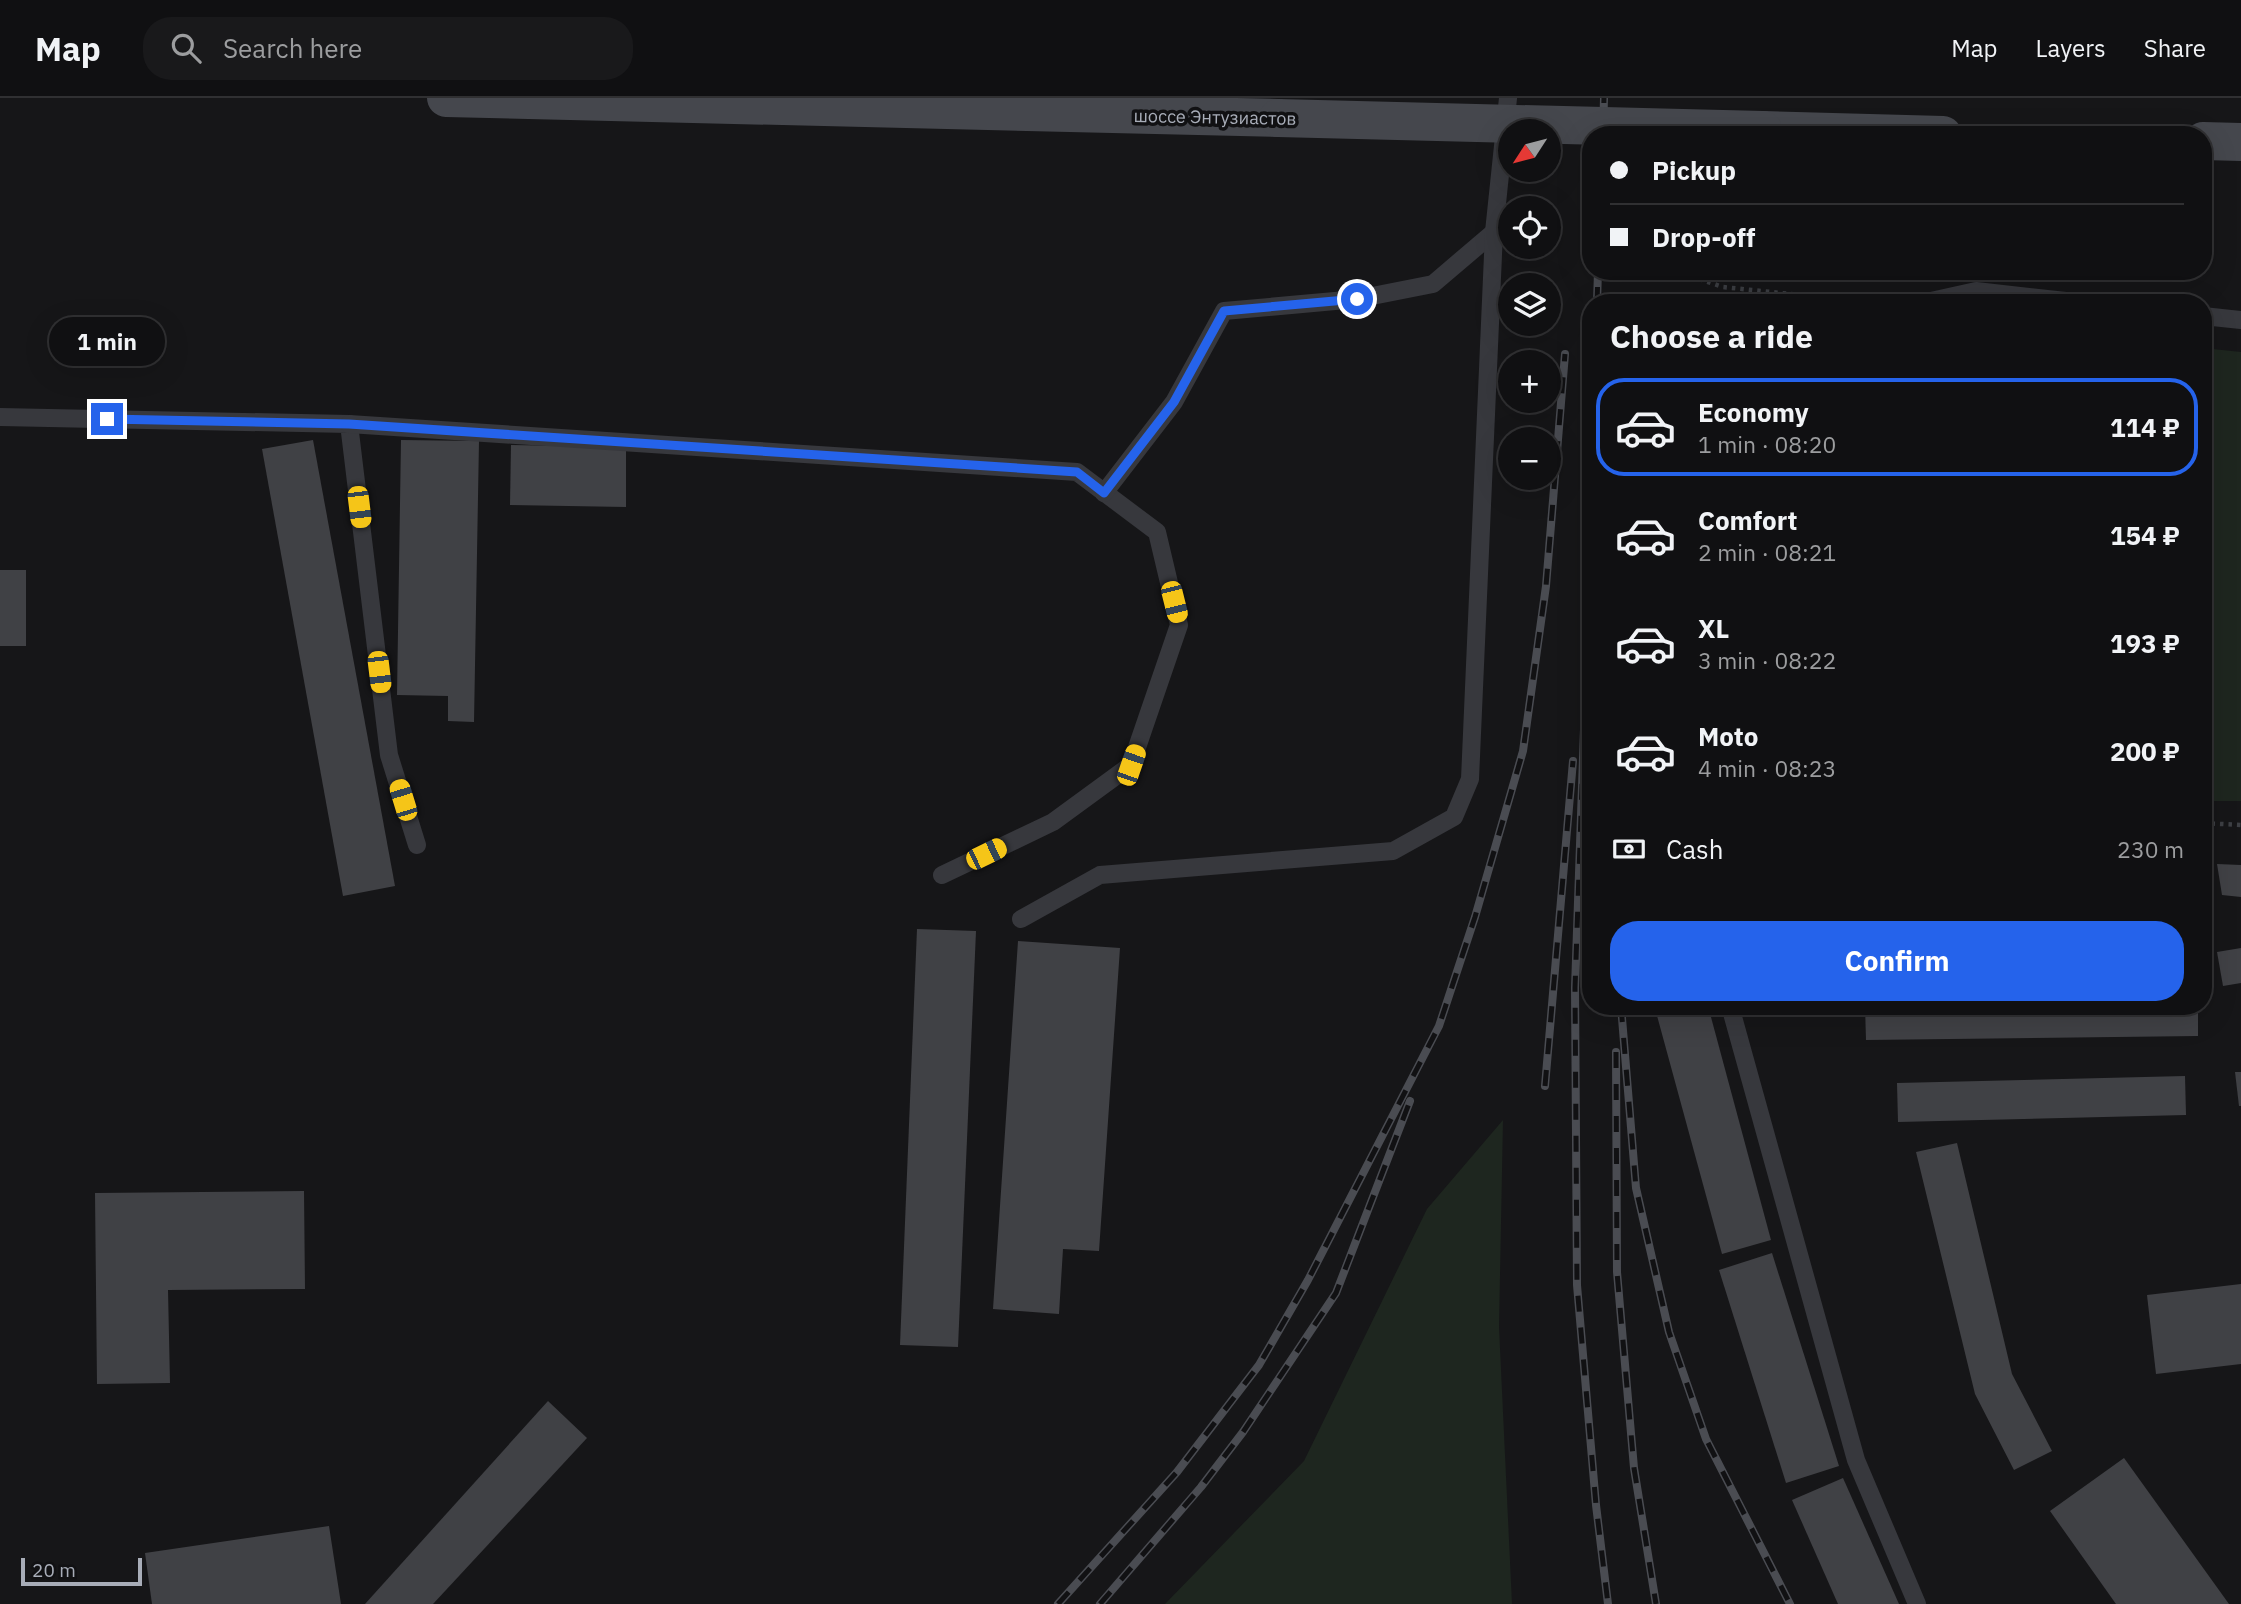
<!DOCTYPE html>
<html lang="en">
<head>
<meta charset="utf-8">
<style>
	body { margin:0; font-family:"IBM Plex Sans",sans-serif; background:#19191b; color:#f1f3f6; height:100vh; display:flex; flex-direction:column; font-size:26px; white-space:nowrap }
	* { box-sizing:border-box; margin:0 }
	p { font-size:23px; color:#9c9d9f }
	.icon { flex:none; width:38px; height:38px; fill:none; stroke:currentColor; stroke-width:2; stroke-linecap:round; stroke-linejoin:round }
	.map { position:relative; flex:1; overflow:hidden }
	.sheet { position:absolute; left:1582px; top:196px; width:630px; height:721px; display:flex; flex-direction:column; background:#101012; border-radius:28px; box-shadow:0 7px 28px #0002,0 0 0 2px #303032 }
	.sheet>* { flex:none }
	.banner { position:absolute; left:1582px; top:28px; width:630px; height:154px; border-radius:28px; box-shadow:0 7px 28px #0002,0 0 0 2px #303032; display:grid; align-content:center; height:154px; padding:0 28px; background:#101012 }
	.needle { width:46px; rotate:234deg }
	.tools { position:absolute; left:1498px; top:21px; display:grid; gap:14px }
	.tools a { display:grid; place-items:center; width:63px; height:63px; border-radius:50%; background:#101012; box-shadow:0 7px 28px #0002,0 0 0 2px #303032; font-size:35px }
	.scale { position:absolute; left:21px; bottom:18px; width:121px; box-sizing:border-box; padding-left:7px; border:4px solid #a8adb8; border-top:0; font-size:19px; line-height:24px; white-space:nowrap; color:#a8adb8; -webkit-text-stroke:5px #111113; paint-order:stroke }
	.end { position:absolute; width:32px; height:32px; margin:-16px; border:9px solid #2563eb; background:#fff; box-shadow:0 0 0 4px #fff }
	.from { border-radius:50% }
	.bubble { position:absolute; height:49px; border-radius:24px; background:#101012; box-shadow:0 7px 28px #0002,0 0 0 2px #303032; font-size:23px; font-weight:700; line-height:49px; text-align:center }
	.car { position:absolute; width:21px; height:42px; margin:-21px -10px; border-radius:9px; box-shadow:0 0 5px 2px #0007; background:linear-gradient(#f5c518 24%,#345 0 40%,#f5c518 0 76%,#345 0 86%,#f5c518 0) }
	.banner b { display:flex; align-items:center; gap:24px; height:66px; font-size:26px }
	.banner b+b { border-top:2px solid #303032 }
	.banner i { width:18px; height:18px; background:#f1f3f6 }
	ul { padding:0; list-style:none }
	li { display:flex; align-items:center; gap:21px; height:98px; margin:0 14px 10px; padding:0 14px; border:4px solid transparent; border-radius:28px }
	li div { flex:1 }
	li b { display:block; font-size:26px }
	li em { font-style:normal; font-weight:700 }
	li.current { border-color:#2563eb }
	li>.icon { width:63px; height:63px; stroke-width:1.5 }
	h2 { padding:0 28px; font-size:32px; line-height:84px }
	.pay { display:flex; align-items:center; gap:18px; height:77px; padding:0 28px; font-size:26px }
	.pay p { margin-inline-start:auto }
	.button { display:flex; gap:14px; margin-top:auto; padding:14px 28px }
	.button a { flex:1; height:80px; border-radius:28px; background:#2563eb; color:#fff; font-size:28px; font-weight:700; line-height:80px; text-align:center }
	header { display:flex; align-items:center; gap:42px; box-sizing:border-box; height:98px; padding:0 35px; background:#101012; border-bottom:2px solid #303032 }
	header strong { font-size:33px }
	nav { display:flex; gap:38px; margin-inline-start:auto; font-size:24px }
	.search { width:490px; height:63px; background:#19191b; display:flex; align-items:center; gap:18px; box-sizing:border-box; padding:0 24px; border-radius:28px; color:#9c9d9f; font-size:26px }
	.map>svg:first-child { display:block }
</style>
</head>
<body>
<header>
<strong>Map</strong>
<div class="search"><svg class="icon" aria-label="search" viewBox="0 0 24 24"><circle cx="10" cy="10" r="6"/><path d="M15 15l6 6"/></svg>Search here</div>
<nav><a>Map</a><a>Layers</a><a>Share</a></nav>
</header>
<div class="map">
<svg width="2241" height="1506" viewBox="0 0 2241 1506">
	<rect width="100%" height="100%" fill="#161618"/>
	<!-- green -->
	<g fill="#1e261f">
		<polygon points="2203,250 2241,254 2241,703 2203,703"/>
		<polygon points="1503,1022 1499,1229 1512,1506 1165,1506 1304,1363 1427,1111"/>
	</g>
	<!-- building -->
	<g fill="#404145">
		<polygon points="313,342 395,788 343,798 262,351"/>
		<polygon points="401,342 479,343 474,624 448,623 448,598 397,597"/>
		<polygon points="511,347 626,349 626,409 510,407"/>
		<rect x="0" y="472" width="26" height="76"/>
		<polygon points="2217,766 2241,767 2241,799 2222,797"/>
		<polygon points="917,831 976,833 958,1249 900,1247"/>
		<polygon points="1018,843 1120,850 1099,1153 1063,1151 1059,1216 993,1211"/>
		<polygon points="2241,850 2241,885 2223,888 2217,854"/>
		<polygon points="1677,908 1708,908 1771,1142 1722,1156 1656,914"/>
		<polygon points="1865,908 2198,908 2198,938 1866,942"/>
		<polygon points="2235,974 2241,974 2241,1008 2239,1008"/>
		<polygon points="2185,978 2186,1017 1898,1024 1897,985"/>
		<polygon points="1957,1045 2012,1276 2052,1353 2014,1372 1975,1296 1916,1054"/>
		<polygon points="304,1093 305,1191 168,1192 170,1285 97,1286 95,1095"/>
		<polygon points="1772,1155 1839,1368 1786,1385 1719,1172"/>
		<polygon points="2241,1186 2241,1266 2156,1276 2147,1197"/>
		<polygon points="548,1303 587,1340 433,1506 365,1506"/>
		<polygon points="2124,1360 2229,1506 2116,1506 2050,1413"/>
		<polygon points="1843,1380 1899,1506 1838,1506 1792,1402"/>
		<polygon points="329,1428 341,1506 152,1506 145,1455"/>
	</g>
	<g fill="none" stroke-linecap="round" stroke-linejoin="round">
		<!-- path -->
		<g stroke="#3d3f44" stroke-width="4.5" stroke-dasharray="3.5 5" stroke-linecap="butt">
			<polyline points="1675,173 1723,189 1820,199 1832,205"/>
			<polyline points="2203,725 2241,727"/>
		</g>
		<!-- lane -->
		<g stroke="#37383d" stroke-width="18">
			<polyline points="1922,205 1976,193 2084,205"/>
			<polyline points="2203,218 2241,222"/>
			<polyline points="0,319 349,326 389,657 417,747"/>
			<polyline points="349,326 1077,374 1157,434 1179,527 1131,667 1053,724 942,777"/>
			<polyline points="1104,395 1174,304 1224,213 1357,201 1433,186 1494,134"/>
			<polyline points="1021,821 1100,777 1393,753 1454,719 1470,681 1494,134 1508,0"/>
			<polyline points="1730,908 1856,1362 1917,1506"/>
		</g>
		<!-- secondary -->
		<g stroke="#45474d" stroke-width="38">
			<polyline points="446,0 1278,20"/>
			<polyline points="1763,32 1943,37"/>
			<polyline points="2203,43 2241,44"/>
		</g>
		<!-- rail casing -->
		<g stroke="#4a4c52" stroke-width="8">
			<g id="rail">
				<polyline points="1603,37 1604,0"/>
				<polyline points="1597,205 1598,173"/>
				<polyline points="1591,430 1575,890 1577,1187 1596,1407 1608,1506"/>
				<polyline points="1621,908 1636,1090 1669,1234 1706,1341 1790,1506"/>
				<polyline points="1616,954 1617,1174 1634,1370 1656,1506"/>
				<polyline points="1545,988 1573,663"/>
				<polyline points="1058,1506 1177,1374 1259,1267 1308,1182 1439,928 1475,819 1523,653 1546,488 1565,256"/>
				<polyline points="1100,1506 1201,1389 1243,1334 1336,1195 1410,1003"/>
			</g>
		</g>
		<!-- rail -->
		<use href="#rail" stroke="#111113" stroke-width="5" stroke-dasharray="16" stroke-linecap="butt"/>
		<!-- secondary-bridge -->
		<polyline stroke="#45474d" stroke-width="38" points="1278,20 1763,32"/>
	</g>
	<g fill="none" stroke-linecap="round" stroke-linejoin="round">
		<!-- route -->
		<polyline stroke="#2563eb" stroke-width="9" points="107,321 349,326 1077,374 1104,395 1174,304 1224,213 1357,201"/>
	</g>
	<g text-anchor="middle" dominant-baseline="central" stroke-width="7" stroke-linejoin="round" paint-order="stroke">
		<!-- street labels -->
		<g font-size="18" fill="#a8adb8" stroke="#111113">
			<text transform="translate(1215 19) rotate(1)">шоссе Энтузиастов</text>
		</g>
	</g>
</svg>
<div class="tools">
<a><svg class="needle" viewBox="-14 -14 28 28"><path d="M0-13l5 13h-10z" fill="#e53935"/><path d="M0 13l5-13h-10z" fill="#9c9d9f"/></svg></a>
<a><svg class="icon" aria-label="locate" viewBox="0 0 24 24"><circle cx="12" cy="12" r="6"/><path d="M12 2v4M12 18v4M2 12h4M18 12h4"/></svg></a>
<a><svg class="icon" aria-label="layers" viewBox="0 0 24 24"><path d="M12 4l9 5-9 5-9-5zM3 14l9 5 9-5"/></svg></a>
<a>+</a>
<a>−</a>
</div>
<div class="scale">20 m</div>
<i class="end from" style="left:1357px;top:201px"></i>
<i class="end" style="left:107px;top:321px"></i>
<div class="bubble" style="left:49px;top:219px;width:116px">1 min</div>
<i class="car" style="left:359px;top:409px;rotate:173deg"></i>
<i class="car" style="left:1174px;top:504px;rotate:166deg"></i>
<i class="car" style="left:379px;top:574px;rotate:173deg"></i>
<i class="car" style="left:1131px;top:667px;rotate:19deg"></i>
<i class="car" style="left:403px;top:702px;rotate:343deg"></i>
<i class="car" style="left:986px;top:756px;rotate:64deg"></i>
<div class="banner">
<b><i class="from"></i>Pickup</b>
<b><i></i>Drop-off</b>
</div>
<section class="sheet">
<h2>Choose a ride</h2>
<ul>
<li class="current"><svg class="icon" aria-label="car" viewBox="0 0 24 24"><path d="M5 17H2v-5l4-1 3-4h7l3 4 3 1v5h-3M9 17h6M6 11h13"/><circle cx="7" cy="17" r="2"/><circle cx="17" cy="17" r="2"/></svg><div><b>Economy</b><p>1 min · 08:20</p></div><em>114 ₽</em></li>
<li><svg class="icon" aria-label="car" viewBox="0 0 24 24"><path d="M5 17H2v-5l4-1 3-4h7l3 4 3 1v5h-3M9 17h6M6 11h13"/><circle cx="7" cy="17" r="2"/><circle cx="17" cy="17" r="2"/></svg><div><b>Comfort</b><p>2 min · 08:21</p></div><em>154 ₽</em></li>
<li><svg class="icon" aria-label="car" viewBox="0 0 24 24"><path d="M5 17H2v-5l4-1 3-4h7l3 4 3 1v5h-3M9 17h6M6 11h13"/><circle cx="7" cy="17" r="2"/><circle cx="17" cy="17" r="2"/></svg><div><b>XL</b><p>3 min · 08:22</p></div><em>193 ₽</em></li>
<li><svg class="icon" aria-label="car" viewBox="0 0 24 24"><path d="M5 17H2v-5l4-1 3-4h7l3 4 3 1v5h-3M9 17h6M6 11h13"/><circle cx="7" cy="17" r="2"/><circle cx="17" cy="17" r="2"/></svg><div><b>Moto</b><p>4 min · 08:23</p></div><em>200 ₽</em></li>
</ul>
<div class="pay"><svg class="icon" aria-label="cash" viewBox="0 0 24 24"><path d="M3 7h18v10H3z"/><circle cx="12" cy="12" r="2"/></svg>Cash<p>230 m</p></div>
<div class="button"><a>Confirm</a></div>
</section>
</div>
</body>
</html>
